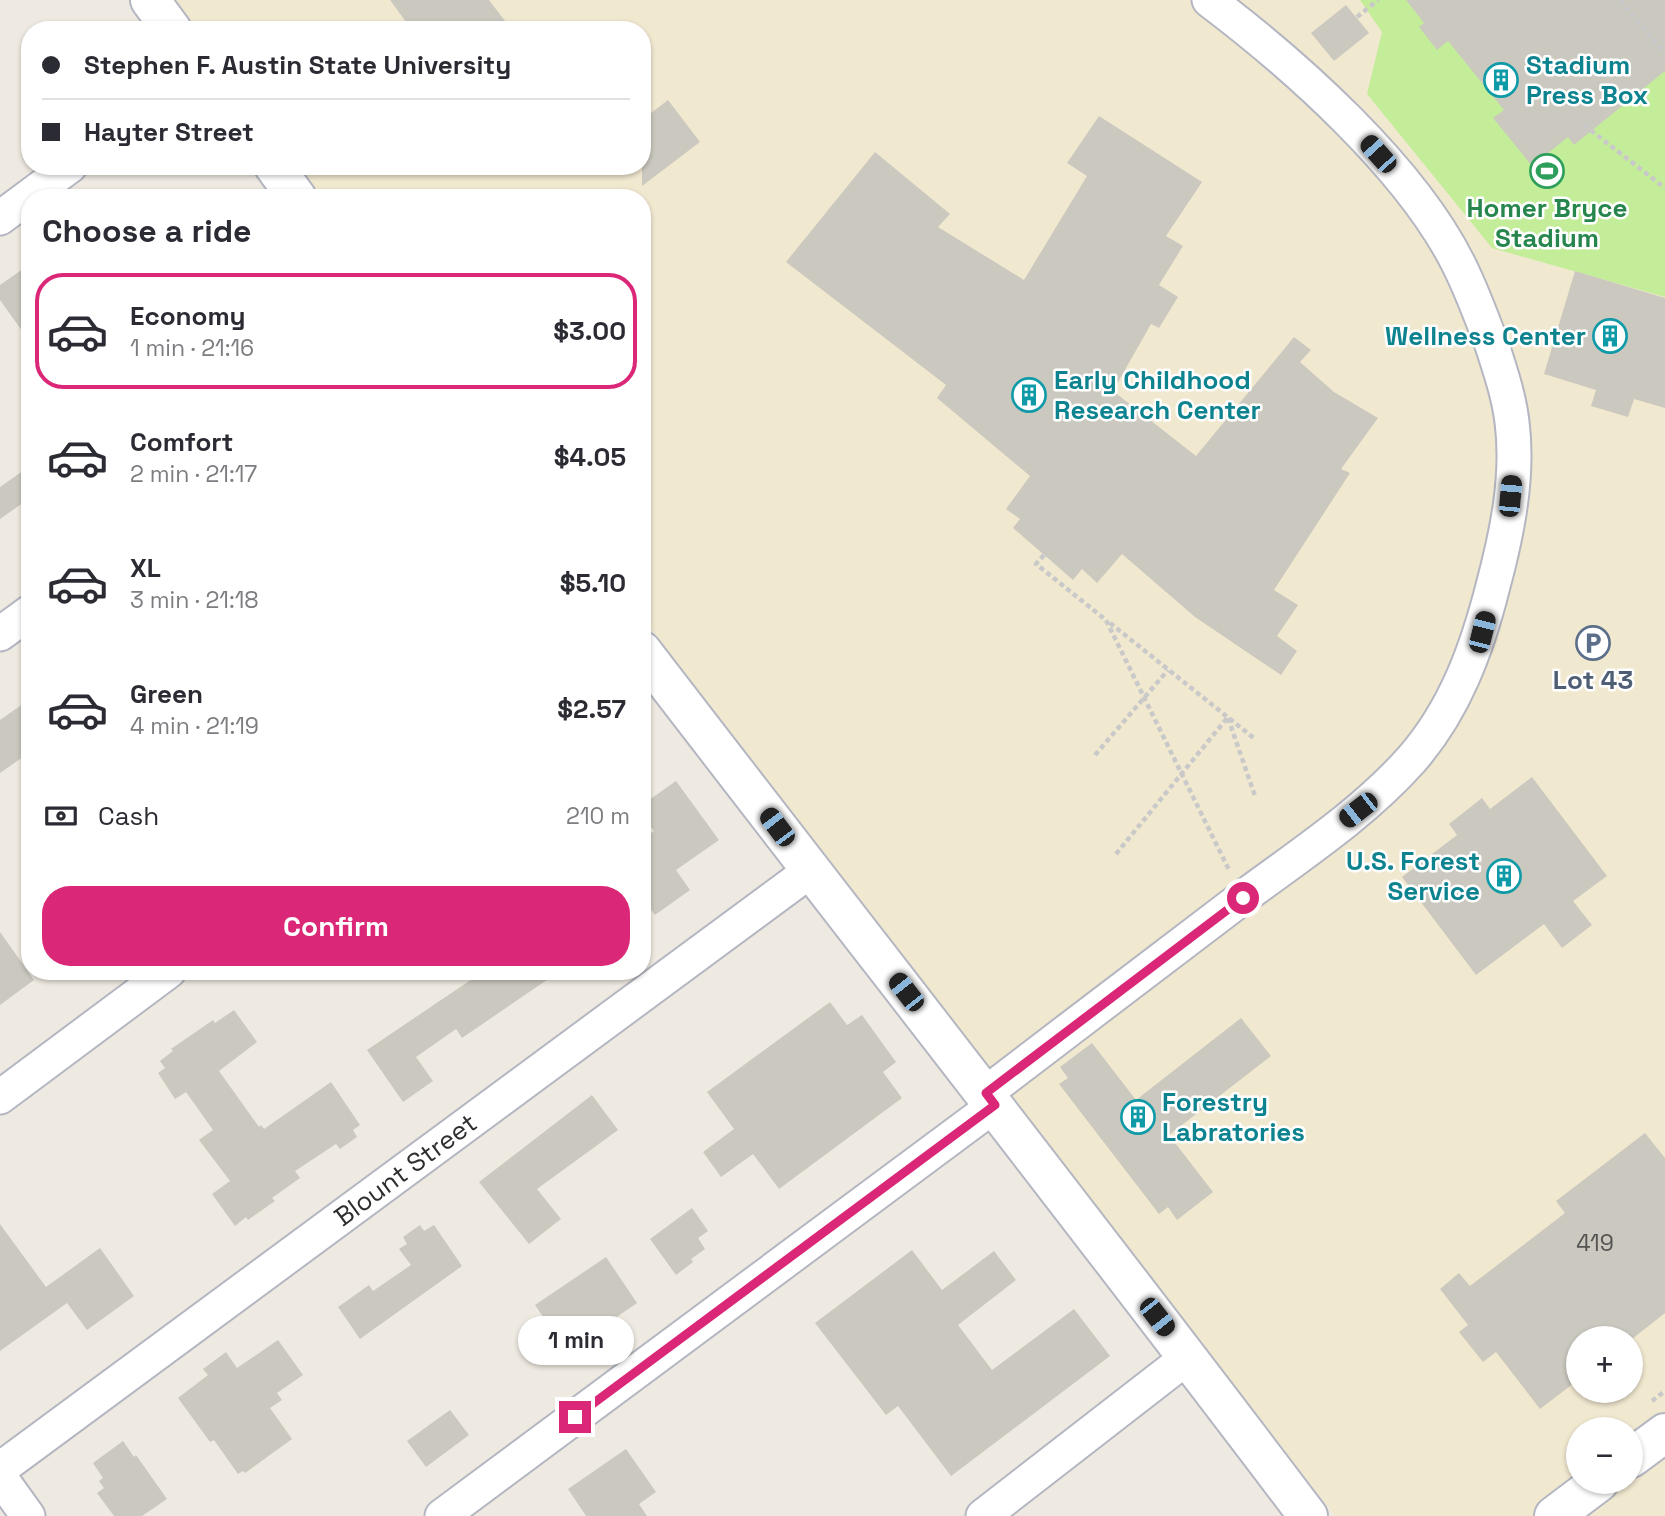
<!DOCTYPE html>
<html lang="en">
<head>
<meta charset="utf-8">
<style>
	body { margin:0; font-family:"Space Grotesk",sans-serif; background:#f2f2f3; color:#2b2b33; height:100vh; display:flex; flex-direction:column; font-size:26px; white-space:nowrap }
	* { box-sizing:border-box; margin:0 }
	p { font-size:23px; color:#7c7c81 }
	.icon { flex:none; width:38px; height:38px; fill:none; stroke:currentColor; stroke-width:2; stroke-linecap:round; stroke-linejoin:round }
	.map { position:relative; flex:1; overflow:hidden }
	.panel { position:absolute; left:21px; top:189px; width:630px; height:791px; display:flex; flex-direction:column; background:#fff; border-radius:28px; box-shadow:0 2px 5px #0004 }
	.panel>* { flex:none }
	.top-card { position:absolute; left:21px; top:21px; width:630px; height:154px; border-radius:28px; box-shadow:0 2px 5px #0004; display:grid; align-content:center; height:154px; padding:0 21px; background:#fff }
	.buttons { position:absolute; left:1566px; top:1326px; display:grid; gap:14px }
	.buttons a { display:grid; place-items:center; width:77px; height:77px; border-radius:50%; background:#fff; box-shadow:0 2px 5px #0004; font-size:35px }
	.end { position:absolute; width:32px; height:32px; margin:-16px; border:9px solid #db2777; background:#fff; box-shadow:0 0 0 4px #fff }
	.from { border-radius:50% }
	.bubble { position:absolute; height:49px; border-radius:24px; background:#fff; box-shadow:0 2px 5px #0004; font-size:23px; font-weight:600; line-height:49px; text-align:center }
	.car { position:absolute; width:21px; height:42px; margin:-21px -10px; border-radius:9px; box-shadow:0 0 5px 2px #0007; background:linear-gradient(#222 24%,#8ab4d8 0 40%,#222 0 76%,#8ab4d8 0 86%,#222 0) }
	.top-card b { display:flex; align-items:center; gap:24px; height:66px; font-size:26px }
	.top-card b+b { border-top:2px solid #e1e1e2 }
	.top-card i { width:18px; height:18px; background:#2b2b33 }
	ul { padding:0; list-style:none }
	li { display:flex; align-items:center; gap:21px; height:116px; margin:0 14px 10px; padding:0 7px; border:4px solid transparent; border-radius:28px }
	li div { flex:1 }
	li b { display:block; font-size:26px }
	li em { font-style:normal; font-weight:600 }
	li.current { border-color:#db2777 }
	li>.icon { width:63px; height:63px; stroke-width:1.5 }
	h2 { padding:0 21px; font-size:32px; line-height:84px }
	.pay { display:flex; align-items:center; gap:18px; height:77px; padding:0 21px; font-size:26px }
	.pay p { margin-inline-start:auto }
	.cta { display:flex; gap:14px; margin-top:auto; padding:14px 21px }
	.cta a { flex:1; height:80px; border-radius:28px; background:#db2777; color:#fff; font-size:28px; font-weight:600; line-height:80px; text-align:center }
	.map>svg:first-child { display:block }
</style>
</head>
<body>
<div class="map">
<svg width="1665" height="1516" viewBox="0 0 1665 1516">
	<rect width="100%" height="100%" fill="#efeae1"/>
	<!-- education -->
	<path fill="#f1e8d0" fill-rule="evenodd" d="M172,0H1665V1516H1335L642,617V198H318L295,166H642V30H194ZM1578,1339H1631V1391H1578ZM1578,1430H1631V1482H1578Z"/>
	<!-- pitch -->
	<polygon fill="#c4ed99" points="1360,0 1665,0 1665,297 1492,248 1367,94 1382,32"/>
	<!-- building -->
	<g fill="#cbc8bf">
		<polygon points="390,0 489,0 512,30 412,30"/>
		<polygon points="1406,0 1665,0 1665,71 1574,145 1568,137 1532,166 1493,118 1504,110 1448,41 1437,50 1419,27 1424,23"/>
		<polygon points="1346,5 1369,33 1334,61 1311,33"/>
		<polygon points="668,100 700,142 642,186 642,120"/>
		<polygon points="1099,116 1202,182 1166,236 1183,246 1159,285 1178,297 1159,328 1151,324 1113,391 1196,456 1294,337 1311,350 1300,362 1334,392 1378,418 1341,469 1350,473 1274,590 1298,605 1277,636 1297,651 1281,675 1195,617 1122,554 1097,583 1082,569 1073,580 1013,528 1020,519 1006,509 1030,476 937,398 946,385 786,262 875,152 950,214 938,227 1024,280 1087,176 1067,163"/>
		<polygon points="30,264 30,342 0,300 0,285"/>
		<polygon points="1575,271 1665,298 1665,408 1634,399 1628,417 1591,406 1596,390 1544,374"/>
		<polygon points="30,466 30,498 0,519 0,487"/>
		<polygon points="30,699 30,752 0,773 0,720"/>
		<polygon points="1532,777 1607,876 1573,901 1592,925 1562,948 1544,924 1476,975 1402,877 1457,835 1449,824 1482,798 1490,809"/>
		<polygon points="676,781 719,840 676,870 690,890 655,915 642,897 642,839 654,831 642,816 642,805"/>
		<polygon points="0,932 34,980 0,1005"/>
		<polygon points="484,971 560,971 462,1038 456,1029 416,1057 433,1081 403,1102 367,1050"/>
		<polygon points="830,1002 847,1025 862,1015 896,1062 883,1072 902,1098 779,1189 753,1154 721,1177 703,1152 734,1129 707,1092"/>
		<polygon points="234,1010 257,1042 219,1071 259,1127 261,1125 264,1129 331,1082 360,1125 353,1130 357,1137 340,1149 336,1144 295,1171 300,1178 272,1198 275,1201 248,1220 246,1217 235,1226 212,1194 230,1181 199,1140 213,1130 186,1092 175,1099 158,1073 165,1068 160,1061 173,1051 171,1049 213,1020 215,1023"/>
		<polygon points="1241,1018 1271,1056 1169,1135 1213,1192 1177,1220 1168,1207 1159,1214 1059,1084 1068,1078 1060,1067 1092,1043 1136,1100"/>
		<polygon points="592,1095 618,1130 537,1189 561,1219 529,1244 479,1182"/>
		<polygon points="1645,1133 1665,1158 1665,1313 1632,1339 1578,1339 1578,1380 1540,1409 1496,1352 1483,1362 1459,1332 1468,1325 1440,1289 1459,1273 1470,1286 1565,1213 1556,1201"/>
		<polygon points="692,1208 708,1231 698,1238 705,1249 691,1259 693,1262 676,1275 650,1239"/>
		<polygon points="0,1224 46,1287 100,1248 134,1296 87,1330 67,1303 0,1351"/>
		<polygon points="420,1225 424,1231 434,1225 462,1266 360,1339 338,1307 369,1285 373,1291 411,1265 399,1249 407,1244 403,1237"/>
		<polygon points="912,1250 942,1290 994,1251 1016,1280 958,1325 992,1370 1074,1309 1110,1356 951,1476 898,1406 886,1415 815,1323"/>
		<polygon points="606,1257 637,1303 592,1334 596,1341 571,1358 535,1305"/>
		<polygon points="278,1340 303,1375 277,1393 282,1400 270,1408 292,1439 245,1473 243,1471 238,1474 214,1440 210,1442 178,1398 208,1375 203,1369 226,1352 237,1368"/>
		<polygon points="450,1410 469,1435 426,1467 407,1441"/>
		<polygon points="123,1441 134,1457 136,1455 167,1499 142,1516 114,1516 97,1493 104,1488 99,1481 103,1478 93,1463"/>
		<polygon points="626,1449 656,1492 639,1504 647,1516 586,1516 568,1489"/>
	</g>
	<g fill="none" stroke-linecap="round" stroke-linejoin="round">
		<!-- street casing -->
		<g stroke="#b4b6c1" stroke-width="37">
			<g id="street">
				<polyline points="0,218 70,166"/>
				<polyline points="0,634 30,612"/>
				<path d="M986,1093C1070,1029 1154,964 1238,901C1297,857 1362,815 1411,760C1455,710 1477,649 1493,586C1507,534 1519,476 1512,422C1509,396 1500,370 1492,345C1482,318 1472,291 1459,265C1411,168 1295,65 1209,0"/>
				<polyline points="0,1097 169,971"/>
				<path id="s1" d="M0,1469L810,871"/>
				<polyline points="0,1477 28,1516"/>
				<polyline points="442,1516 995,1105"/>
				<polyline points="983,1516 1188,1357"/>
			</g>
		</g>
		<!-- secondary casing -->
		<g stroke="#b4b6c1" stroke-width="42">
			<g id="secondary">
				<polyline points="150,0 172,30"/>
				<polyline points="274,166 297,198"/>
				<path d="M642,651C864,940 1089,1226 1308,1516"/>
				<polyline points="1631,1458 1665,1433"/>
				<polyline points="1554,1516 1599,1482"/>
			</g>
		</g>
		<!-- path -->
		<g stroke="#c9c9c9" stroke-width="4.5" stroke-dasharray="5 3.5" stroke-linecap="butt">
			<polyline points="1620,0 1665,54"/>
			<polyline points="1357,17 1378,0"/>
			<polyline points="1584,125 1665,188"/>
			<polyline points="1044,555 1036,564 1106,620 1230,872"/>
			<polyline points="1110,623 1255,739"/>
			<polyline points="1228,718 1255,796"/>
			<polyline points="1095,755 1168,670"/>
			<polyline points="1116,854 1228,717"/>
			<polyline points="1652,1401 1665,1391"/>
		</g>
		<!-- street -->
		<use href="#street" stroke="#fff" stroke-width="33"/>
		<!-- secondary -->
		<use href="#secondary" stroke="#fff" stroke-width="38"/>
	</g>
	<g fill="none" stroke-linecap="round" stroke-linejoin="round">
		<!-- route -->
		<polyline stroke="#db2777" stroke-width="9" points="575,1417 995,1105 986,1093 1243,898"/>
	</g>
	<!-- icons -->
	<defs>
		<g id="building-ring" transform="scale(1.75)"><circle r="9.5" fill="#fff" stroke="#0f9aa8" stroke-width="1.5"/><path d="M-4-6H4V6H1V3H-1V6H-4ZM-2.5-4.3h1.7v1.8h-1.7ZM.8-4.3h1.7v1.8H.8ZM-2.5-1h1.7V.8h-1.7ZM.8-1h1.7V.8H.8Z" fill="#0f9aa8"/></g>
		<g id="stadium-ring" transform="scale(1.75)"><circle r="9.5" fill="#fff" stroke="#2e9e5b" stroke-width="1.5"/><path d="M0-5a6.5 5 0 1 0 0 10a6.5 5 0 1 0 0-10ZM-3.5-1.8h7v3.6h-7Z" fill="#2e9e5b"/></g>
		<g id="parking-ring" transform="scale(1.75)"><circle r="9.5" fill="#fff" stroke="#5c6f8a" stroke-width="1.5"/><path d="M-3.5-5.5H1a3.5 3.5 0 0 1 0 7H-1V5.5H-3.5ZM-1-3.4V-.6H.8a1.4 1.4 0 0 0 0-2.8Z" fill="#5c6f8a"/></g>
	</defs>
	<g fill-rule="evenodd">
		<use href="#building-ring" x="1501" y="80"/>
		<use href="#stadium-ring" x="1547" y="171"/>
		<use href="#building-ring" x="1610" y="336"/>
		<use href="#building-ring" x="1029" y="395"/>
		<use href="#parking-ring" x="1593" y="643"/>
		<use href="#building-ring" x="1504" y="876"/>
		<use href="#building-ring" x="1138" y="1117"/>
	</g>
	<g text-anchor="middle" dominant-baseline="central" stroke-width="5" stroke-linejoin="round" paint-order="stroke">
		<!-- number labels -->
		<g font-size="23" fill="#555452">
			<text x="1595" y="1243">419</text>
		</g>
		<!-- culture labels -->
		<g font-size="26" font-weight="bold" fill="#0d838f" stroke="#fff" text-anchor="start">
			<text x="1526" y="65">Stadium<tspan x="1526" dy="30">Press Box</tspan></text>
			<text x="1586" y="336" text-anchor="end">Wellness Center</text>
			<text x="1054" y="380">Early Childhood<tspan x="1054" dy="30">Research Center</tspan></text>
			<text x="1480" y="861" text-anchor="end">U.S. Forest<tspan x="1480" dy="30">Service</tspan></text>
			<text x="1162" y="1102">Forestry<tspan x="1162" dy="30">Labratories</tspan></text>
		</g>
		<!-- leisure labels -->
		<g font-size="26" font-weight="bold" fill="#27864d" stroke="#fff">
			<text x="1547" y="208">Homer Bryce<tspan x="1547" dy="30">Stadium</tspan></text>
		</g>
		<!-- service labels -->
		<g font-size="26" font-weight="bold" fill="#4e5e75" stroke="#fff">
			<text x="1593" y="680">Lot 43</text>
		</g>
		<!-- street labels -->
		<g font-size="26" fill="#2e2e2e" stroke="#fff">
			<text stroke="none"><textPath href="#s1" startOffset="504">Blount Street</textPath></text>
		</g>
	</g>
</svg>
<div class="buttons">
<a>+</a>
<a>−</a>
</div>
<i class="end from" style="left:1243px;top:898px"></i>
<i class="end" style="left:575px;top:1417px"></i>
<div class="bubble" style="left:518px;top:1316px;width:116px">1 min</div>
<i class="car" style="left:1378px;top:154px;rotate:318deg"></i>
<i class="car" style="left:1510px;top:496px;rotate:5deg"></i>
<i class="car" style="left:1482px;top:632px;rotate:14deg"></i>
<i class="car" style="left:1358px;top:810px;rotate:232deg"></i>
<i class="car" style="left:777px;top:827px;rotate:323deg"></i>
<i class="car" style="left:906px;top:992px;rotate:322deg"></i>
<i class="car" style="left:1157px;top:1317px;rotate:142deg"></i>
<div class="top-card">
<b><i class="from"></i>Stephen F. Austin State University</b>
<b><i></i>Hayter Street</b>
</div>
<section class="panel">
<h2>Choose a ride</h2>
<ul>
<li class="current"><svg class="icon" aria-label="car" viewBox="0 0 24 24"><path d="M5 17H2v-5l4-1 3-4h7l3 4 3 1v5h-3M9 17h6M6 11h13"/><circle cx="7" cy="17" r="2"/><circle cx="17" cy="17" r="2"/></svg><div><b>Economy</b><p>1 min · 21:16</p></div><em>$3.00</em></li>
<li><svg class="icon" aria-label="car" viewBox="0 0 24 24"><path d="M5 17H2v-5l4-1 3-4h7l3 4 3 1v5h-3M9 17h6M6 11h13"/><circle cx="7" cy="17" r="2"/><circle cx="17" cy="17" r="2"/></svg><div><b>Comfort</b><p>2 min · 21:17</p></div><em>$4.05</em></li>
<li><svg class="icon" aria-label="car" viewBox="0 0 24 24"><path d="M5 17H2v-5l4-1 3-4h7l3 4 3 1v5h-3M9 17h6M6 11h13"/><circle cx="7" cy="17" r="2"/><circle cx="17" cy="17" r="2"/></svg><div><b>XL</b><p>3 min · 21:18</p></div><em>$5.10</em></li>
<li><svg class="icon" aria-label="car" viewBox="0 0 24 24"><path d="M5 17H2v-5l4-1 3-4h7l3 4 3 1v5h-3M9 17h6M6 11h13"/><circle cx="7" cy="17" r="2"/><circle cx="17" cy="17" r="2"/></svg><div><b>Green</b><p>4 min · 21:19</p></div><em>$2.57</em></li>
</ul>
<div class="pay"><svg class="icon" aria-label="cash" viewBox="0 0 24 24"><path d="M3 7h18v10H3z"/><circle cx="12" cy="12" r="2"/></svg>Cash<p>210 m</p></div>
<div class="cta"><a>Confirm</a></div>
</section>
</div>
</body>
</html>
